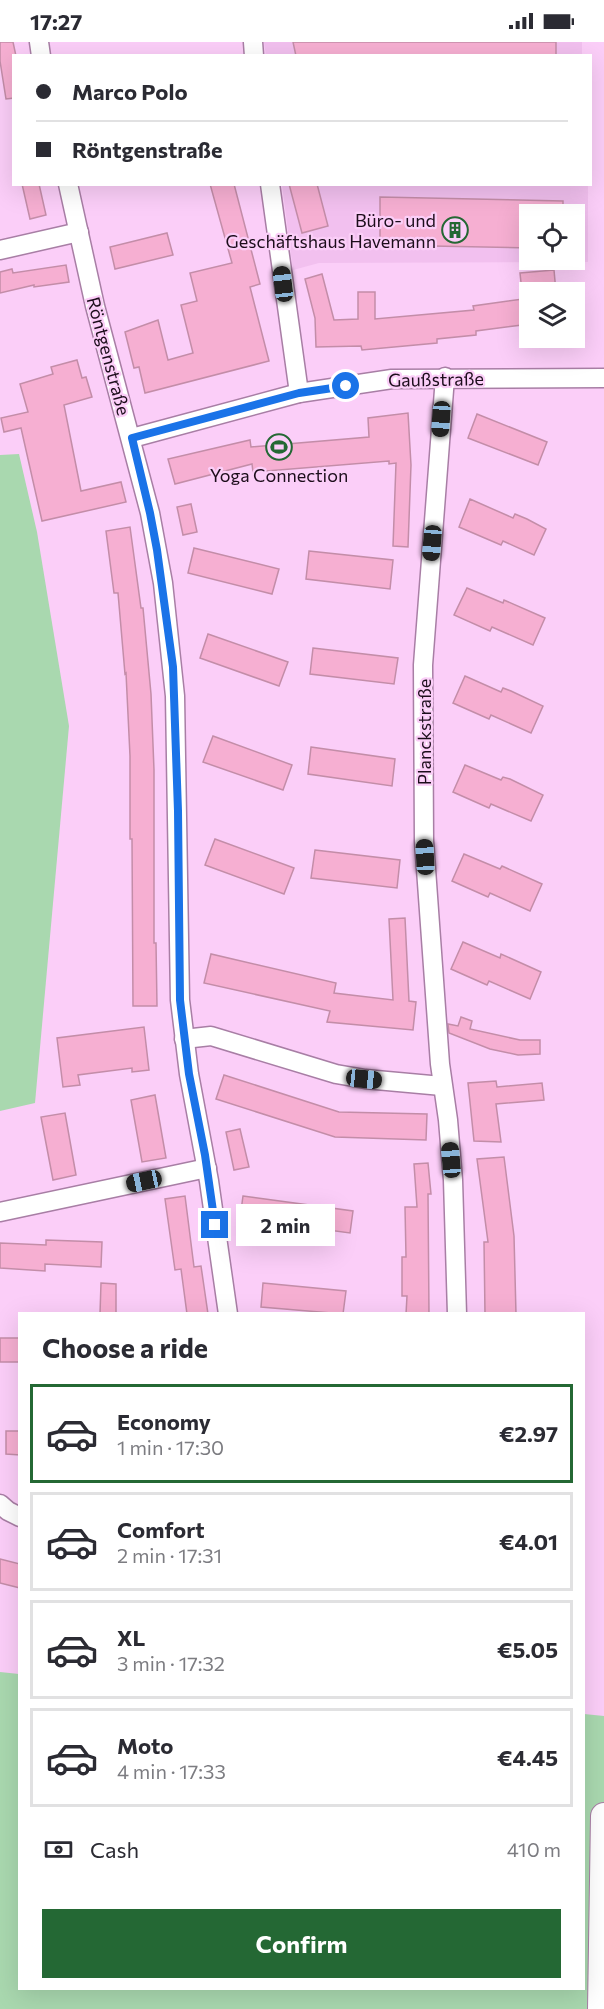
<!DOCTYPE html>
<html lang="en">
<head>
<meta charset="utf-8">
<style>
	body { margin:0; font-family:Commissioner,sans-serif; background:#f7f7f7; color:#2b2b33; height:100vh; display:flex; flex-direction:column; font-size:22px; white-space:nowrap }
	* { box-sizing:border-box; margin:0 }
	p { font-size:20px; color:#7c7c81 }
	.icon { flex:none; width:33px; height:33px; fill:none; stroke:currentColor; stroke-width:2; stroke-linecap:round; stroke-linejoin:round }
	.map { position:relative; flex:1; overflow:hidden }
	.sheet { position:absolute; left:18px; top:1270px; width:567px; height:678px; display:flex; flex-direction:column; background:#fff; border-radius:0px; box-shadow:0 6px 24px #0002 }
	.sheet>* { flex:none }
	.guide { position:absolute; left:12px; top:12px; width:580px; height:132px; border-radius:0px; box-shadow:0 6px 24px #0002; display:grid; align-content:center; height:132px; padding:0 24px; background:#fff }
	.controls { position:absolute; left:519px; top:162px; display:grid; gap:12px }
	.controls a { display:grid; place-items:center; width:66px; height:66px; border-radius:0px; background:#fff; box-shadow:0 6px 24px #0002; font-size:30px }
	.end { position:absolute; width:27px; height:27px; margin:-14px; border:8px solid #1a73e8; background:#fff; box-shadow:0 0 0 3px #fff }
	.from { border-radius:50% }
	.bubble { position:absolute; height:42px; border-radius:0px; background:#fff; box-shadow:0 6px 24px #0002; font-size:20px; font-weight:700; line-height:42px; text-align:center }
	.car { position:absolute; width:18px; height:36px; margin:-18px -9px; border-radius:8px; box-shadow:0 0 4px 2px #0007; background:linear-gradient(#222 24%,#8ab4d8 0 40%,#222 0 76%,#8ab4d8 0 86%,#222 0) }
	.guide b { display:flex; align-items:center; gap:21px; height:57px; font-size:22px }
	.guide b+b { border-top:2px solid #e1e1e2 }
	.guide i { width:15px; height:15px; background:#2b2b33 }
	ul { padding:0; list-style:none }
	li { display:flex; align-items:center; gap:18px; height:99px; margin:0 12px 9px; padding:0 12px; border:3px solid #e1e1e2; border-radius:0px }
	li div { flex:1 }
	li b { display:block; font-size:22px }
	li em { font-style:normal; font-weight:700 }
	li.selected { border-color:#246834 }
	li>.icon { width:54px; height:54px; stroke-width:1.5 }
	h2 { padding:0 24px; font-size:27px; line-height:72px }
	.pay { display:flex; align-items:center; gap:15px; height:66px; padding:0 24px; font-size:22px }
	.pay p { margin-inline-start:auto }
	.button { display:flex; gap:12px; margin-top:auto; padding:12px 24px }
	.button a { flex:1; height:69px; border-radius:0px; background:#246834; color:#fff; font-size:24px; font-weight:700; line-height:69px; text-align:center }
	.status { display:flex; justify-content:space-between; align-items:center; height:42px; padding:0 30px; background:#fff; direction:ltr }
	.status svg { height:16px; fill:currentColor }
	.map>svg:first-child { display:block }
</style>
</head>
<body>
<div class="status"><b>17:27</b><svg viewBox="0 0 49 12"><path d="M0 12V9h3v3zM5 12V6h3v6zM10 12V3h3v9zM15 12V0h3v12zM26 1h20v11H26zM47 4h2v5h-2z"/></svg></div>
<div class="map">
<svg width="604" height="1967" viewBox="0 0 604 1967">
	<rect width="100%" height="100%" fill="#fbcef8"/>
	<!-- built -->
	<g fill="#f2c0ef" fill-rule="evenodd">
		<polygon points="264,0 582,0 582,13 266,14"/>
		<path d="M282,143H588V220L319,221L293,228ZM530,172H574V218H530Z"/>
	</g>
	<!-- green -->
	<g fill="#a9d8af">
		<polygon points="19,412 37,490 69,684 35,1061 0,1069 0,413"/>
		<polygon points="0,1630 19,1632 20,1947 584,1947 584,1672 604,1674 604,1967 0,1967"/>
	</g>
	<!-- building -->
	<g fill="#f6afd2" stroke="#c38da8" stroke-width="1.5">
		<polygon points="0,0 13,0 16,14 14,14 14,56 6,57 0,19"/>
		<polygon points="293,0 556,0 556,14 296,14"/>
		<polygon points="22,142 39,142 46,173 30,177"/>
		<polygon points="210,142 234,142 260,242 250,245 269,319 145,351 139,325 134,326 125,290 158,278 168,318 193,311 181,263 197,259 190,231 232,221"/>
		<polygon points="289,142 317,142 328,184 302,191"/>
		<polygon points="380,155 563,159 563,172 530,172 530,206 380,203"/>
		<polygon points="167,191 173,213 115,227 110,205"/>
		<polygon points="66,223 69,240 34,245 34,243 0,251 0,230 12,227 13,231"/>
		<polygon points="554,228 556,250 522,250 520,231"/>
		<polygon points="322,232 334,278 358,277 358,250 375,250 375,277 474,268 473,264 530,256 530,282 476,289 476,293 437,297 437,301 362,308 361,304 316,305 315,276 305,237"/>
		<polygon points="77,318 82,336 86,335 92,355 64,363 81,449 121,440 126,460 42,479 21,386 4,390 1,376 28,370 20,342 53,332 51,325"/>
		<polygon points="408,371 411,423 408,505 393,504 396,421 389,422 389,419 253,430 252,422 175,442 168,417 250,398 251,405 369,395 368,376"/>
		<polygon points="477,372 547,400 538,423 468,396"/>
		<polygon points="470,457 513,476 515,472 527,477 546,487 534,513 503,499 501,503 459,485"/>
		<polygon points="191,462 197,490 183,493 177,465"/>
		<polygon points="130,485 141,566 143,566 151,652 154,728 154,901 156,901 157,964 133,964 132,797 130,797 130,714 126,631 125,632 118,551 114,551 106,489"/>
		<polygon points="194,506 279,527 272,552 188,531"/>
		<polygon points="309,509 393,518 390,547 306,537"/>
		<polygon points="467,546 503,561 504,558 545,576 533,603 492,585 490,589 454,573"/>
		<polygon points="208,592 288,620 279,644 200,616"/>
		<polygon points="313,606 398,616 394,642 310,632"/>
		<polygon points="465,634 501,650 503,646 511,649 543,664 531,691 491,673 489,677 453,661"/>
		<polygon points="213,694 292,723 283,748 203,720"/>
		<polygon points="311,705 395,717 392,744 308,732"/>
		<polygon points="465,723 501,738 503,735 510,737 543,753 531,779 491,762 489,766 453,750"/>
		<polygon points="215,797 294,826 284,852 205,823"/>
		<polygon points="315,808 400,818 397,846 311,836"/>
		<polygon points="464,812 500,827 502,824 542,842 530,869 490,851 488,855 452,839"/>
		<polygon points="405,876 409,959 416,960 413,988 327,980 330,969 204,941 211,912 336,941 334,951 393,958 389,877"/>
		<polygon points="463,900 500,916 501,912 541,930 530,957 489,939 487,943 451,927"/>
		<polygon points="461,975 472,979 470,987 520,998 540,998 540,1012 518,1013 490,1007 449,991 448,982 458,984"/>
		<polygon points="144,985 149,1028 132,1030 132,1026 78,1033 80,1043 63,1045 57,996"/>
		<polygon points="224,1033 339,1070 427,1072 426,1098 335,1095 216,1057"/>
		<polygon points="496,1039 497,1045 542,1041 544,1058 496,1062 501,1100 474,1099 468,1041"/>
		<polygon points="155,1053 166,1116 142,1120 131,1058"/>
		<polygon points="65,1071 76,1133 53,1138 41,1075"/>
		<polygon points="240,1087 249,1125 234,1128 226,1090"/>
		<polygon points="504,1115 514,1194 516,1272 485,1272 484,1200 488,1200 477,1117"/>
		<polygon points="428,1121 431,1152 428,1152 429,1272 406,1272 407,1254 402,1254 402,1215 406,1215 405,1165 417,1165 414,1122"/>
		<polygon points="185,1154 194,1225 201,1224 208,1272 187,1272 181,1227 175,1228 165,1157"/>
		<polygon points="243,1154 353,1169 350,1191 240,1176"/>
		<polygon points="46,1198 102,1200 101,1225 45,1222 45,1229 0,1226 0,1201 46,1203"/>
		<polygon points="101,1241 116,1242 116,1272 100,1272"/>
		<polygon points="263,1241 346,1249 343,1272 261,1265"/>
		<rect x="0" y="1296" width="20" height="24"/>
		<polygon points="6,1389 20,1389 20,1413 6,1412"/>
		<polygon points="0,1517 20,1522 20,1546 0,1541"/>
	</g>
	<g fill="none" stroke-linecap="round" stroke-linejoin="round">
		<!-- street casing -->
		<g stroke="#a87ea5" stroke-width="21">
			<g id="street">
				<polyline points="39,0 41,14"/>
				<polyline points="253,0 254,14"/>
				<polyline points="68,142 95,264 150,471 163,541 175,654 180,958 189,1032 209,1139 228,1272"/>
				<polyline points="270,142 299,351"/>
				<polyline points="0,208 79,190"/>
				<polyline points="445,335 423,623 424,799 440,1022 448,1078 453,1138 457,1272"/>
				<polyline points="132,396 299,351 392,337 604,336"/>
				<polyline points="184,997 211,994 336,1032 365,1037 442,1044"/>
				<polyline points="0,1170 207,1126"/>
				<polyline points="0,1462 8,1469 20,1475"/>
			</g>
		</g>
		<!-- secondary casing -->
		<g stroke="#a87ea5" stroke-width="28">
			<polyline id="secondary" points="601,1967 604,1774"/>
		</g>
		<!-- street -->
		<use href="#street" stroke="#fff" stroke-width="18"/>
		<!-- secondary -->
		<use href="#secondary" stroke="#fff" stroke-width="26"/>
	</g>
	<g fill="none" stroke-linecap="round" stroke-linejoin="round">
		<!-- route -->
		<polyline stroke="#1a73e8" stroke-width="8" points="215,1183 205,1113 189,1032 180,958 178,769 173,625 157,508 150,471 132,396 299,351 346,344"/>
	</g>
	<!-- icons -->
	<defs>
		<g id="building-ring" transform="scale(1.35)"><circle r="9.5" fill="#fbcef8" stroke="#246834" stroke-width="1.5"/><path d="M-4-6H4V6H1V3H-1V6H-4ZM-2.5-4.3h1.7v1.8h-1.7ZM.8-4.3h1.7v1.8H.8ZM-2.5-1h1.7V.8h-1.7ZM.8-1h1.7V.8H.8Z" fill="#246834"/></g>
		<g id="stadium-ring" transform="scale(1.35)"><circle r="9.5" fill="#fbcef8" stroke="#246834" stroke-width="1.5"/><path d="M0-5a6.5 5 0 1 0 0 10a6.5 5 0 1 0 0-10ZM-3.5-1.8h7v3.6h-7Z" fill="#246834"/></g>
	</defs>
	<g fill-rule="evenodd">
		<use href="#building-ring" x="455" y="188"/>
		<use href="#stadium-ring" x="279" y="405"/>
	</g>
	<g text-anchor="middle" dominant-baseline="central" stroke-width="4.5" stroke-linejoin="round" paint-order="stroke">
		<!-- poi labels -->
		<g font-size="18" fill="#1c0d1b" stroke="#fbcef8" text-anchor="end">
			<text x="436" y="178">Büro- und<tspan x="436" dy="21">Geschäftshaus Havemann</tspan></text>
			<text x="279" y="433" text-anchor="middle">Yoga Connection</text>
		</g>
		<!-- street labels -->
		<g font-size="18" fill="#1c0d1b" stroke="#fbcef8">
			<text transform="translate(109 314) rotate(75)">Röntgenstraße</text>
			<text transform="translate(436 337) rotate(-1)">Gaußstraße</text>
			<text transform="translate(424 690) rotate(-90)">Planckstraße</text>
		</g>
	</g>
</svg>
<div class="controls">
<a><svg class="icon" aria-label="locate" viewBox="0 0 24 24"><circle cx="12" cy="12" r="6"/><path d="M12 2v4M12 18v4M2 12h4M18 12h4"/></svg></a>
<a><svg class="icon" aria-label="layers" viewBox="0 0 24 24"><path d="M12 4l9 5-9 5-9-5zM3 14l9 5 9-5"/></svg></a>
</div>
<i class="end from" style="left:346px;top:344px"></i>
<i class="end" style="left:215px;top:1183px"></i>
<div class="bubble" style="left:236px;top:1162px;width:99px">2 min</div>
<i class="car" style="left:283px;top:242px;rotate:353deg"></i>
<i class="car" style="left:441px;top:377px;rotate:184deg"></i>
<i class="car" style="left:432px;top:501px;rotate:185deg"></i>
<i class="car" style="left:425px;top:815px;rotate:357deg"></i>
<i class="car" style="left:364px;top:1037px;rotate:96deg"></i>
<i class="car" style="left:451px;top:1118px;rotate:355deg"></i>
<i class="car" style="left:144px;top:1139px;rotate:258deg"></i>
<div class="guide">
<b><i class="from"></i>Marco Polo</b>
<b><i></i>Röntgenstraße</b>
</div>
<section class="sheet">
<h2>Choose a ride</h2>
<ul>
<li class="selected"><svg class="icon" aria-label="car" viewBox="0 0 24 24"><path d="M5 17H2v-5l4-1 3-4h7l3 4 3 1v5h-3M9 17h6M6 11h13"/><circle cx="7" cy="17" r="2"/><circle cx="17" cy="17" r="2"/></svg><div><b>Economy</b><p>1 min · 17:30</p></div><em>€2.97</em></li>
<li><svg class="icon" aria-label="car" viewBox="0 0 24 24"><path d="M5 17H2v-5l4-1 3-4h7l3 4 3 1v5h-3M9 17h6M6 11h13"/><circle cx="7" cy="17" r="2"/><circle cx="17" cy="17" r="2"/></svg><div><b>Comfort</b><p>2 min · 17:31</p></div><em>€4.01</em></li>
<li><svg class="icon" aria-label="car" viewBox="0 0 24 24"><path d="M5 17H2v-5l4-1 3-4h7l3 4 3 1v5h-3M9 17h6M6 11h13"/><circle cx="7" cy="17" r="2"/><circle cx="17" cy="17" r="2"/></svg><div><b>XL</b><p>3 min · 17:32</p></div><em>€5.05</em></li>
<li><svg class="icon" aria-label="car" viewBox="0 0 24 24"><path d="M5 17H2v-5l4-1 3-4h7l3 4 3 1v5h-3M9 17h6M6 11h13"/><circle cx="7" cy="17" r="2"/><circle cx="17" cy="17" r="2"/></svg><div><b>Moto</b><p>4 min · 17:33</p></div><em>€4.45</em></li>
</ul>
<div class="pay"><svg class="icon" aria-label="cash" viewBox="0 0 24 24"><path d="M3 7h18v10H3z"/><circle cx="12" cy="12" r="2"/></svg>Cash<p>410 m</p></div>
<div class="button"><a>Confirm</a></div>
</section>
</div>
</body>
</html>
